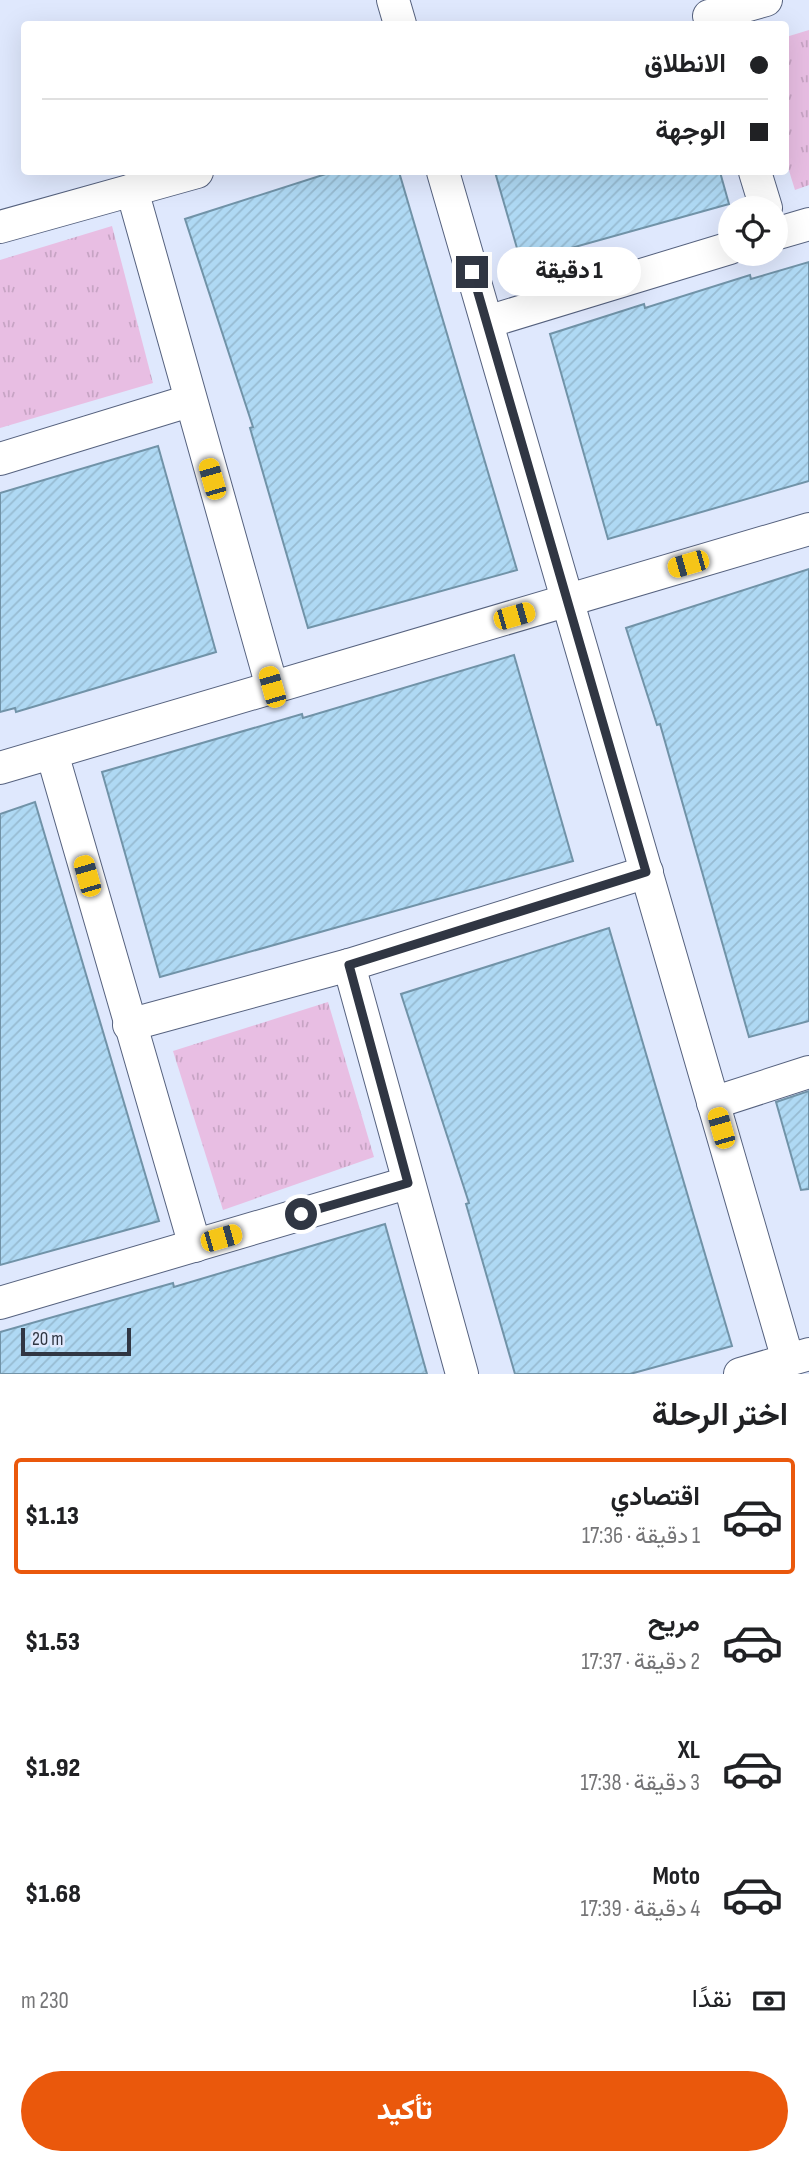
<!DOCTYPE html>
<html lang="ar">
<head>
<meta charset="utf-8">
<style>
	body { margin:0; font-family:"Sofia Sans Condensed",Vazirmatn,sans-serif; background:#f6f6f6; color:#202124; direction:rtl; height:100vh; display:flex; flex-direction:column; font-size:26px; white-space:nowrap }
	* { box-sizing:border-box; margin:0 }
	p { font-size:23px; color:#757577 }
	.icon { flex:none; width:38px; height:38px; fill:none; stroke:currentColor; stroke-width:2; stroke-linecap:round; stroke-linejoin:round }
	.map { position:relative; height:1374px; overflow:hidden; direction:ltr }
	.drawer { display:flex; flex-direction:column; background:#fff; flex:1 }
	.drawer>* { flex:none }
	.top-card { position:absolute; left:21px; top:21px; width:768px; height:154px; border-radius:7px; box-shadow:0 7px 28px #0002; direction:rtl; display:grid; align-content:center; height:154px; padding:0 21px; background:#fff }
	.controls { position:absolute; left:718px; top:196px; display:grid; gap:14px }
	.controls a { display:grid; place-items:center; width:70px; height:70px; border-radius:50%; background:#fff; box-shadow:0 7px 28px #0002; font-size:35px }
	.scale { position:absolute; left:21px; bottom:18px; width:110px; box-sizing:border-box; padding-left:7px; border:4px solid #303643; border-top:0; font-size:19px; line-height:24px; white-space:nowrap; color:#303643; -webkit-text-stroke:5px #dfe8fd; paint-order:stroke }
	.end { position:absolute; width:32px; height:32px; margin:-16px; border:9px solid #303643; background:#fff; box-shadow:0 0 0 4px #fff }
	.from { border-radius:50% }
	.bubble { position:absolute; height:49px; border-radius:24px; background:#fff; box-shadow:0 7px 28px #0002; font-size:23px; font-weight:800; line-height:49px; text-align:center; direction:rtl }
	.car { position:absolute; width:21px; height:42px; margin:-21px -10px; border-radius:9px; box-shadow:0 0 5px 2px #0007; background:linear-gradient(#f5c518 24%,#345 0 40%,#f5c518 0 76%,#345 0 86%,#f5c518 0) }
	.top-card b { display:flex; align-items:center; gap:24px; height:66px; font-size:26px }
	.top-card b+b { border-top:2px solid #e0e0e0 }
	.top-card i { width:18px; height:18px; background:#202124 }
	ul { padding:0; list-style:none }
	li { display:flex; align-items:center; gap:21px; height:116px; margin:0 14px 10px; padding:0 7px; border:4px solid transparent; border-radius:7px }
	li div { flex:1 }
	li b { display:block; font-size:26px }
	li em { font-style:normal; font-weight:800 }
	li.selected { border-color:#ea580c }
	li>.icon { width:63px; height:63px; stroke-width:1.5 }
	h2 { padding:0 21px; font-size:32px; line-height:84px }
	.pay { display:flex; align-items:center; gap:18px; height:77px; padding:0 21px; font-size:26px }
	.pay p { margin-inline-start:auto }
	.cta { display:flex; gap:14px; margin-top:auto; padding:14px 21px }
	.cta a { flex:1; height:80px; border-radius:42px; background:#ea580c; color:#fff; font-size:28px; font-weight:800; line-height:80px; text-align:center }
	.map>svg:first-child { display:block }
</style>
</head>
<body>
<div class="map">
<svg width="809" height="1374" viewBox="0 0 809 1374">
	<defs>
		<pattern id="grass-tufts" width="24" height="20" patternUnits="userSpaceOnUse" patternTransform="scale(1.75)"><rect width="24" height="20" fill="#e8bee3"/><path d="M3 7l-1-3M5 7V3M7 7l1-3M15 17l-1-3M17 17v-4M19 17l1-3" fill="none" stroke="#c7a4c4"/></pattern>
		<pattern id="building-hatch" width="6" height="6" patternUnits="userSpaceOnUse" patternTransform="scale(1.75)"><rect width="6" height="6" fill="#afd9f4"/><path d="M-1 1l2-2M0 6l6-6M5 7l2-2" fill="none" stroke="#97bbd2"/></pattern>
	</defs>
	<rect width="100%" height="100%" fill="#dfe8fd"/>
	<!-- grass -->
	<g fill="url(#grass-tufts)">
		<polygon points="809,30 809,185 795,190 786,161 786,37"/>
		<polygon points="112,226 153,383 0,428 0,260"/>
		<polygon points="328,1002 374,1157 223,1210 173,1051"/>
	</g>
	<!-- building -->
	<g fill="url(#building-hatch)" stroke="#7193a8" stroke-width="2">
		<polygon points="332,172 399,172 517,570 308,628 250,428 253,427 185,219"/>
		<polygon points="495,172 720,172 729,204 521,262"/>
		<polygon points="809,262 809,481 608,539 550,334 644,304 645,308 750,275 751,279"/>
		<polygon points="158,446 216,652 16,712 15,708 0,712 0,493"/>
		<polygon points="809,569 809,1021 749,1037 660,724 657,725 626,628"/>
		<polygon points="514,655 573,861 160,977 102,772 302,714 303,718"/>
		<polygon points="35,802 159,1221 0,1265 0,814"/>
		<polygon points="609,928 732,1346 630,1374 515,1374 466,1204 469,1203 401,994"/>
		<polygon points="809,1091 809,1189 801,1190 776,1102"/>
		<polygon points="385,1224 427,1374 0,1374 0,1332 173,1283 174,1287"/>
	</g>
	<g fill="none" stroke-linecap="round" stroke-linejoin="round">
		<!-- street casing -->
		<g stroke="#56627f" stroke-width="34">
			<g id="street">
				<polyline points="393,0 400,24"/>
				<polyline points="709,16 766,0"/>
				<polyline points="443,172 788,1360"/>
				<polyline points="755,172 766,208"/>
				<polyline points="132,190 272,687"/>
				<polyline points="0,227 197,172"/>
				<polyline points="775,234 809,224"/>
				<polyline points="487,322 730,248"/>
				<polyline points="0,459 189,401"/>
				<polyline points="52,753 195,1246"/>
				<polyline points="0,768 809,529"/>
				<polyline points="349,965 462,1374"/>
				<polyline points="129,1025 349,965 647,872"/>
				<polyline points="713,1103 809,1072"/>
				<polyline points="0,1303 407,1183"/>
				<polyline points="740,1374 809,1354"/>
			</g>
		</g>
		<!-- street -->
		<use href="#street" stroke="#fff" stroke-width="32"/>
	</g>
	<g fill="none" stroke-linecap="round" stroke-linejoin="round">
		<!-- route -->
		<polyline stroke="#303643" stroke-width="9" points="301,1214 408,1183 349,965 646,872 472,272"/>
	</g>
</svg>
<div class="controls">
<a><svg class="icon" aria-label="locate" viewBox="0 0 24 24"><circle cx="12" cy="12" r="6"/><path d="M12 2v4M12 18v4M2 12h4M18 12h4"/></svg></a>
</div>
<div class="scale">20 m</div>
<i class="end from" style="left:301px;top:1214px"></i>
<i class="end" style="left:472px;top:272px"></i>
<div class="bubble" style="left:497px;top:247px;width:144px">1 دقيقة</div>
<i class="car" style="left:212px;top:479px;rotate:344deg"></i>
<i class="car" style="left:688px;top:564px;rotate:254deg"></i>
<i class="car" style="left:514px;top:616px;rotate:74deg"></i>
<i class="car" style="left:272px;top:687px;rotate:344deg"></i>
<i class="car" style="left:87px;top:876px;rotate:344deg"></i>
<i class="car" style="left:721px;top:1128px;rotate:344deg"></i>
<i class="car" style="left:221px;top:1238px;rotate:74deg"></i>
<div class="top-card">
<b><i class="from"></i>الانطلاق</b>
<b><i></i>الوجهة</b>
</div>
</div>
<section class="drawer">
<h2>اختر الرحلة</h2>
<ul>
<li class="selected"><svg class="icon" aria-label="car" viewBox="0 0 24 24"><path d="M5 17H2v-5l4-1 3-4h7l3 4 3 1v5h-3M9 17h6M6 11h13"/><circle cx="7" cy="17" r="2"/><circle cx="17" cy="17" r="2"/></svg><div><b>اقتصادي</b><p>1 دقيقة · 17:36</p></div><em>$1.13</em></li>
<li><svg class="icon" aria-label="car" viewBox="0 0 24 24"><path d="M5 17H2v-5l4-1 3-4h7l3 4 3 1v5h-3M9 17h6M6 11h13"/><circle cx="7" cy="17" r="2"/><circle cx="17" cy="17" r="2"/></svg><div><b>مريح</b><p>2 دقيقة · 17:37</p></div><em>$1.53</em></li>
<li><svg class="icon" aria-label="car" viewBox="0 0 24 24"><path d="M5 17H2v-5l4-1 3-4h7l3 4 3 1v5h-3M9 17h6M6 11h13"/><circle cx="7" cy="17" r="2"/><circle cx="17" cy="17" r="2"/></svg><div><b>XL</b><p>3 دقيقة · 17:38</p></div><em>$1.92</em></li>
<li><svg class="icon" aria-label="car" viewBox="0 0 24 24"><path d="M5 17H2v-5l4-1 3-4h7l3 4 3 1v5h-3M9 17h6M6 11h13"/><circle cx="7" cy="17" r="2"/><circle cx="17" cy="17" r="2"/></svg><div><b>Moto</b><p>4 دقيقة · 17:39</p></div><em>$1.68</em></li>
</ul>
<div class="pay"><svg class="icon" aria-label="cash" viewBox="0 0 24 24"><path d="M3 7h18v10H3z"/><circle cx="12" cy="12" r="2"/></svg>نقدًا<p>230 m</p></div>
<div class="cta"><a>تأكيد</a></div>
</section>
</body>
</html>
